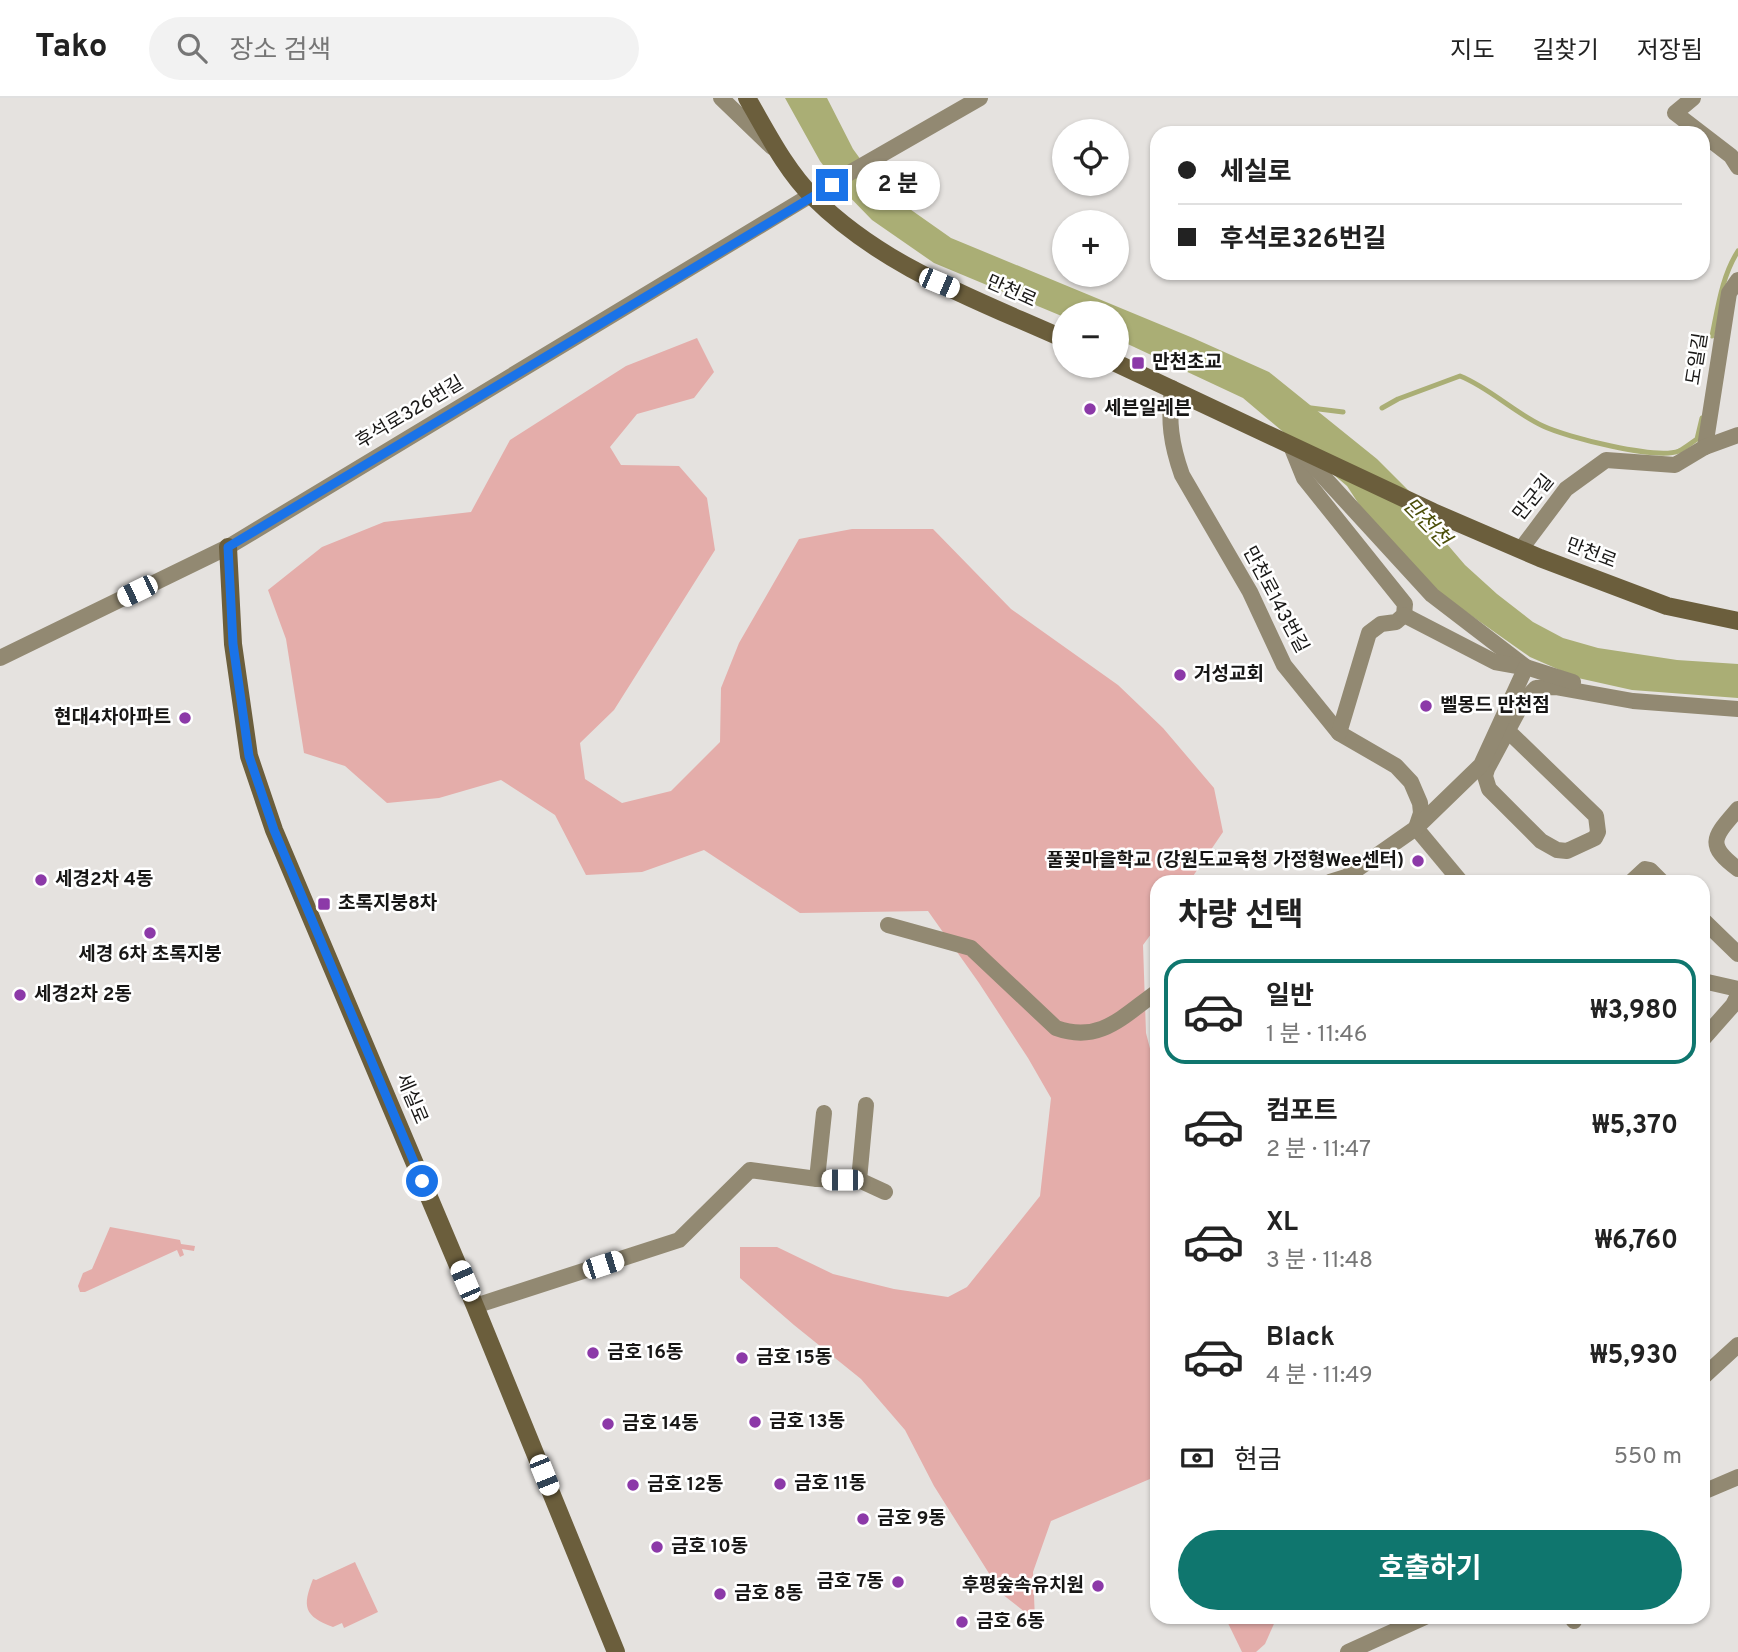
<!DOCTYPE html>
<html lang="ko">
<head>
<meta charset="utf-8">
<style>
	body { margin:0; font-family:Overpass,"Noto Sans KR",sans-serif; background:#f2f2f2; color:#222; height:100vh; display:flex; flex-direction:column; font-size:26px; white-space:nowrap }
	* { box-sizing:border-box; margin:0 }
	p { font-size:23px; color:#767676 }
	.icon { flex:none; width:38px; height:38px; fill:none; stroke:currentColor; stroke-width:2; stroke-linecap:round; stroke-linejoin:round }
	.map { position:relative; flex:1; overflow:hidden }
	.drawer { position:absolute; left:1150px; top:777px; width:560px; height:749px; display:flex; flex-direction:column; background:#fff; border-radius:21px; box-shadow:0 2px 5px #0004 }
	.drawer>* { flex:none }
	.top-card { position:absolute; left:1150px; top:28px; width:560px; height:154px; border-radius:21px; box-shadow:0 2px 5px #0004; display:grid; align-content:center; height:154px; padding:0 28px; background:#fff }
	.controls { position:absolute; left:1052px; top:21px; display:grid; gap:14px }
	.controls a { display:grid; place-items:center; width:77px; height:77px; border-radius:50%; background:#fff; box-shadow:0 2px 5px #0004; font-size:35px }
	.end { position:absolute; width:32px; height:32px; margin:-16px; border:9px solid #1a73e8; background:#fff; box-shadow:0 0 0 4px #fff }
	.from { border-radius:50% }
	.bubble { position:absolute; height:49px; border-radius:24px; background:#fff; box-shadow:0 2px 5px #0004; font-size:23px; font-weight:700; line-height:49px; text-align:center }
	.car { position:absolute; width:21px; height:42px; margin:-21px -10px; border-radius:9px; box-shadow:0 0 5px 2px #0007; background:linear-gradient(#fff 24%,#345 0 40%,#fff 0 76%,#345 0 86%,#fff 0) }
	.top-card b { display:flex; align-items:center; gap:24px; height:66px; font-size:26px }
	.top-card b+b { border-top:2px solid #e0e0e0 }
	.top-card i { width:18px; height:18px; background:#222 }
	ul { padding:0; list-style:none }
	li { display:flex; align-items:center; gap:21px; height:105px; margin:0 14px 10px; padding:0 14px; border:4px solid transparent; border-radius:21px }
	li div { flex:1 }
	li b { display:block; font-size:26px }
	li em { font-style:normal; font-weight:700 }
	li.selected { border-color:#0f766e }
	li>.icon { width:63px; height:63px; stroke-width:1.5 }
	h2 { padding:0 28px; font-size:32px; line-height:84px }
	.pay { display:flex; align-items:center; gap:18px; height:77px; padding:0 28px; font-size:26px }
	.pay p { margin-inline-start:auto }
	.cta { display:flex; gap:14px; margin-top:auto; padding:14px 28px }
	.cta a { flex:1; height:80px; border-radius:42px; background:#0f766e; color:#fff; font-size:28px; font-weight:700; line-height:80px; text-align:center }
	header { display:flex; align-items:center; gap:42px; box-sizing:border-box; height:98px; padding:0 35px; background:#fff; border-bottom:2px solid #e0e0e0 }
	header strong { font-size:33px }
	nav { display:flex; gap:38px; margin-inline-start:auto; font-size:24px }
	.search { width:490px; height:63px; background:#f2f2f2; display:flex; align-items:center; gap:18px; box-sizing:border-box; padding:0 24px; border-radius:38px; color:#767676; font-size:26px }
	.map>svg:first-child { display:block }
</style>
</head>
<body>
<header>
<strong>Tako</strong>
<div class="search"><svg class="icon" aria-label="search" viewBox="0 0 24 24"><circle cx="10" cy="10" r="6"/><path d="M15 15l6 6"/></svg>장소 검색</div>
<nav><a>지도</a><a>길찾기</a><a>저장됨</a></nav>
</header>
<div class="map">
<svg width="1738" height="1554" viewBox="0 0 1738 1554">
	<rect width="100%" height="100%" fill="#e5e2df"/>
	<!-- green -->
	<g fill="#e4adaa">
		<polygon points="697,240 714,274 694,300 637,316 610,349 621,367 679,368 707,400 715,452 614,612 580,645 585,681 622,705 671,693 720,644 721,590 739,545 799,441 852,431 933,431 1011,511 1118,587 1163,630 1214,690 1223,734 1189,784 1157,784 1157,828 1143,847 1146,935 1157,978 1157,1378 1051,1423 1033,1474 1035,1522 1002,1496 934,1388 905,1332 861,1281 794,1227 740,1180 740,1149 777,1149 833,1176 894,1191 948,1199 967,1189 1040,1098 1051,1000 1028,960 979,885 928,813 800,815 704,752 642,774 586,777 555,717 501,682 439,700 387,705 345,668 304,655 286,541 268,492 322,449 384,424 471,414 510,342 626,268"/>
		<polygon points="110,1129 180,1142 181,1146 195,1148 194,1153 182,1151 184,1157 180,1159 177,1152 85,1194 80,1194 78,1188 83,1175 92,1171"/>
		<path d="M355,1464L378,1514L344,1530L342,1525L333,1529C304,1518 302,1509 313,1481L316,1482Z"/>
		<polygon points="1225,1519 1277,1519 1265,1546 1256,1554 1242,1554"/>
	</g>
	<!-- water -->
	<polygon fill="#aaae75" points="785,0 827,0 853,51 869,73 897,102 951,140 1193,240 1269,274 1377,361 1427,411 1441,439 1465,467 1497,496 1533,524 1563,540 1598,550 1677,562 1738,566 1738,600 1632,592 1578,580 1530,559 1435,492 1370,423 1347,388 1243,300 1117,241 1116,215 1064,215 1064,219 934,165 872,122 838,87 820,63"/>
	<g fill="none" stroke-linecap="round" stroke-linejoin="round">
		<!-- stream -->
		<g stroke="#aaae75" stroke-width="5">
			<path d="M1712,238C1718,209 1722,178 1738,153"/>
			<polyline points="1311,310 1343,314"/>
			<path d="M1382,310L1398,301L1460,278C1490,290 1513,314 1543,328C1566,339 1656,362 1679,353C1685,350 1691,345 1697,341L1702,320"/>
		</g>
		<!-- street -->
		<g stroke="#928972" stroke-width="16">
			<polyline points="721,0 772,49"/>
			<polyline points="1693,0 1675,15 1731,58 1738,69"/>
			<path d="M1172,290C1168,323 1171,346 1182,377L1250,494L1284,567L1339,635L1396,668L1411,684L1420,705L1421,715L1416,730"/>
			<polyline points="1291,348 1304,380 1405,506 1404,517 1396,524 1381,526 1369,535 1339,635"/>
			<polyline points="1705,349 1729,195 1738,182"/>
			<polyline points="1298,351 1432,497 1526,569"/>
			<polyline points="1521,451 1566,391 1606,362 1675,367 1705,349 1738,337"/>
			<polyline points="1404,517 1495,564 1523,569"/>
			<polyline points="0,560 228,449 811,97 980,0"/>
			<polyline points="1509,634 1596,718 1598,734 1595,740 1567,753 1557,752 1541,743 1489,691 1485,678 1487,671 1524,602 1536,590 1555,589 1633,603 1738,611"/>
			<path d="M1738,711C1715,738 1704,746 1738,771"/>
			<polyline points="1416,730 1461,784"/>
			<polyline points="1330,784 1346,779 1416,730 1481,667 1526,569 1573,584"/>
			<polyline points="1631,784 1645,771 1650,772 1662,784"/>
			<polyline points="1703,822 1738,856"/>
			<path d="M888,827L971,850L1056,930C1100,946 1123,918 1157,894"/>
			<polyline points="1703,883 1738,891"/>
			<polyline points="1703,941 1733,907 1738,897"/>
			<polyline points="817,1081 824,1015"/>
			<polyline points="859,1082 866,1007"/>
			<polyline points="475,1208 679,1142 750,1072 817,1081 859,1082 885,1094"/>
			<polyline points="1703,1279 1738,1247"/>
			<polyline points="1703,1394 1738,1379"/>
			<polyline points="1571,1519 1574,1523"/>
			<polyline points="1348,1554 1425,1519"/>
		</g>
		<!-- secondary -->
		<g stroke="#6b5e3c" stroke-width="18">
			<path d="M747,0C767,34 785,71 813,99C883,169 975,201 1064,241"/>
			<polyline points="1116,265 1433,414 1540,460 1667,508 1738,523"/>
			<polyline points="228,449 233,546 249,658 274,732 475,1208 616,1554"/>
		</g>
	</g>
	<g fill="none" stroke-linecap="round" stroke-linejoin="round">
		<!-- route -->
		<polyline stroke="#1a73e8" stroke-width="9" points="422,1083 274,732 249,658 233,546 228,449 832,87"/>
	</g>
	<!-- markers -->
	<g fill="#8c39a8" stroke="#fff" stroke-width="2.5">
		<rect x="1131" y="258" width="14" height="14" rx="3.5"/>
		<circle cx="1090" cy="311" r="7"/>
		<circle cx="1180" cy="577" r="7"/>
		<circle cx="1426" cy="608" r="7"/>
		<circle cx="185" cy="620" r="7"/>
		<circle cx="1418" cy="763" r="7"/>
		<circle cx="41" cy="782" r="7"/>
		<rect x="317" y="799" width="14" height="14" rx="3.5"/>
		<circle cx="150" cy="835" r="7"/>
		<circle cx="20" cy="897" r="7"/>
		<circle cx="593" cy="1255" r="7"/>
		<circle cx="742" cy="1260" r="7"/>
		<circle cx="755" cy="1324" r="7"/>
		<circle cx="608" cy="1326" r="7"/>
		<circle cx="780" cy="1386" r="7"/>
		<circle cx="633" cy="1387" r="7"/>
		<circle cx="863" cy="1421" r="7"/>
		<circle cx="657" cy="1449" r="7"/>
		<circle cx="898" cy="1484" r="7"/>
		<circle cx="1098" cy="1488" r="7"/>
		<circle cx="720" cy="1496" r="7"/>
		<circle cx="962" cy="1524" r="7"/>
	</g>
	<g text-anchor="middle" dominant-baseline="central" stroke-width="5" stroke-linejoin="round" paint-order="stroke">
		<!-- street labels -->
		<g font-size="19" fill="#181716" stroke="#fff">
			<text transform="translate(1011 194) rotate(24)">만천로</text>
			<text transform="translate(1698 261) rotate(-81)">도일길</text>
			<text transform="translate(410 315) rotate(-31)">후석로326번길</text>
			<text transform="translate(1534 400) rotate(-51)">만군길</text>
			<text transform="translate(1591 456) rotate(21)">만천로</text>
			<text transform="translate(1275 502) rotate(62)">만천로143번길</text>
			<text transform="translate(411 1001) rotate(67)">세실로</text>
		</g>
		<!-- poi labels -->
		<g font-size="19" font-weight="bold" fill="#181716" stroke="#fff" text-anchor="start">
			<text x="1152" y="265">만천초교</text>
			<text x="1104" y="311">세븐일레븐</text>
			<text x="1194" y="577">거성교회</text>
			<text x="1440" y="608">벨몽드 만천점</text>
			<text x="171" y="620" text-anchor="end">현대4차아파트</text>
			<text x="1404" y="763" text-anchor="end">풀꽃마을학교 (강원도교육청 가정형Wee센터)</text>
			<text x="55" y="782">세경2차 4동</text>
			<text x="338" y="806">초록지붕8차</text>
			<text x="150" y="857" text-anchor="middle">세경 6차 초록지붕</text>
			<text x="34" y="897">세경2차 2동</text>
			<text x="607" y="1255">금호 16동</text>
			<text x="756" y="1260">금호 15동</text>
			<text x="769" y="1324">금호 13동</text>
			<text x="622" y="1326">금호 14동</text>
			<text x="794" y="1386">금호 11동</text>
			<text x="647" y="1387">금호 12동</text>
			<text x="877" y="1421">금호 9동</text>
			<text x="671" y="1449">금호 10동</text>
			<text x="884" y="1484" text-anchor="end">금호 7동</text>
			<text x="1084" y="1488" text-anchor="end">후평숲속유치원</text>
			<text x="734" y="1496">금호 8동</text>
			<text x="976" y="1524">금호 6동</text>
		</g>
		<!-- water labels -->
		<g font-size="21" font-style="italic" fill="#4b4e08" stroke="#fff">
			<text transform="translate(1426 425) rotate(46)">만천천</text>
		</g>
	</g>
</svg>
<div class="controls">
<a><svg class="icon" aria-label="locate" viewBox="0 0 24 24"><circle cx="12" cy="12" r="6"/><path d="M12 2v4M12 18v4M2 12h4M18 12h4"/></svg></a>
<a>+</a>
<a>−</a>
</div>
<i class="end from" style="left:422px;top:1083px"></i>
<i class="end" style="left:832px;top:87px"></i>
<div class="bubble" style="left:856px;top:63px;width:84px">2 분</div>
<i class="car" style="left:939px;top:185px;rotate:113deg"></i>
<i class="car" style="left:137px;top:493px;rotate:244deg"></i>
<i class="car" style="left:842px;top:1082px;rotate:270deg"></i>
<i class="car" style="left:603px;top:1167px;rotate:72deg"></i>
<i class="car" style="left:465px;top:1183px;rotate:337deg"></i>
<i class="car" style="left:544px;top:1377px;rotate:158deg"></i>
<div class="top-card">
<b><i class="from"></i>세실로</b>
<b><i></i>후석로326번길</b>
</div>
<section class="drawer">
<h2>차량 선택</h2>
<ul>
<li class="selected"><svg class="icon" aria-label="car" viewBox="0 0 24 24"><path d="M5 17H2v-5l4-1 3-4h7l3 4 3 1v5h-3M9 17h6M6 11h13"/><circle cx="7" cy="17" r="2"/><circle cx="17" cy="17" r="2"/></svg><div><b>일반</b><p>1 분 · 11:46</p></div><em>₩3,980</em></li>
<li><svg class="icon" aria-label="car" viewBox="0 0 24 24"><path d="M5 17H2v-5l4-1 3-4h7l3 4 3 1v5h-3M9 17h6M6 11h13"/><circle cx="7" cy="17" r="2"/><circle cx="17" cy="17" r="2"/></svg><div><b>컴포트</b><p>2 분 · 11:47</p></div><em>₩5,370</em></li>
<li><svg class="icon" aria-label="car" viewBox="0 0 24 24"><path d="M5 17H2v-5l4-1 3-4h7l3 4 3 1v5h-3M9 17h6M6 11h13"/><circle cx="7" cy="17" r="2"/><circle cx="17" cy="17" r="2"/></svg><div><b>XL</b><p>3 분 · 11:48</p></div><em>₩6,760</em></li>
<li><svg class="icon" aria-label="car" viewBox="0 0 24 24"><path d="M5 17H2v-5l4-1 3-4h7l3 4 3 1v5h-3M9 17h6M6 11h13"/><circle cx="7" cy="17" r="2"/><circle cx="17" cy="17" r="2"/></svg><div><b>Black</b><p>4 분 · 11:49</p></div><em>₩5,930</em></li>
</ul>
<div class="pay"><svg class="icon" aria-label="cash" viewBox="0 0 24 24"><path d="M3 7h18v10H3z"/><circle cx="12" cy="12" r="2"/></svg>현금<p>550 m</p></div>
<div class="cta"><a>호출하기</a></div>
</section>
</div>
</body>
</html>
